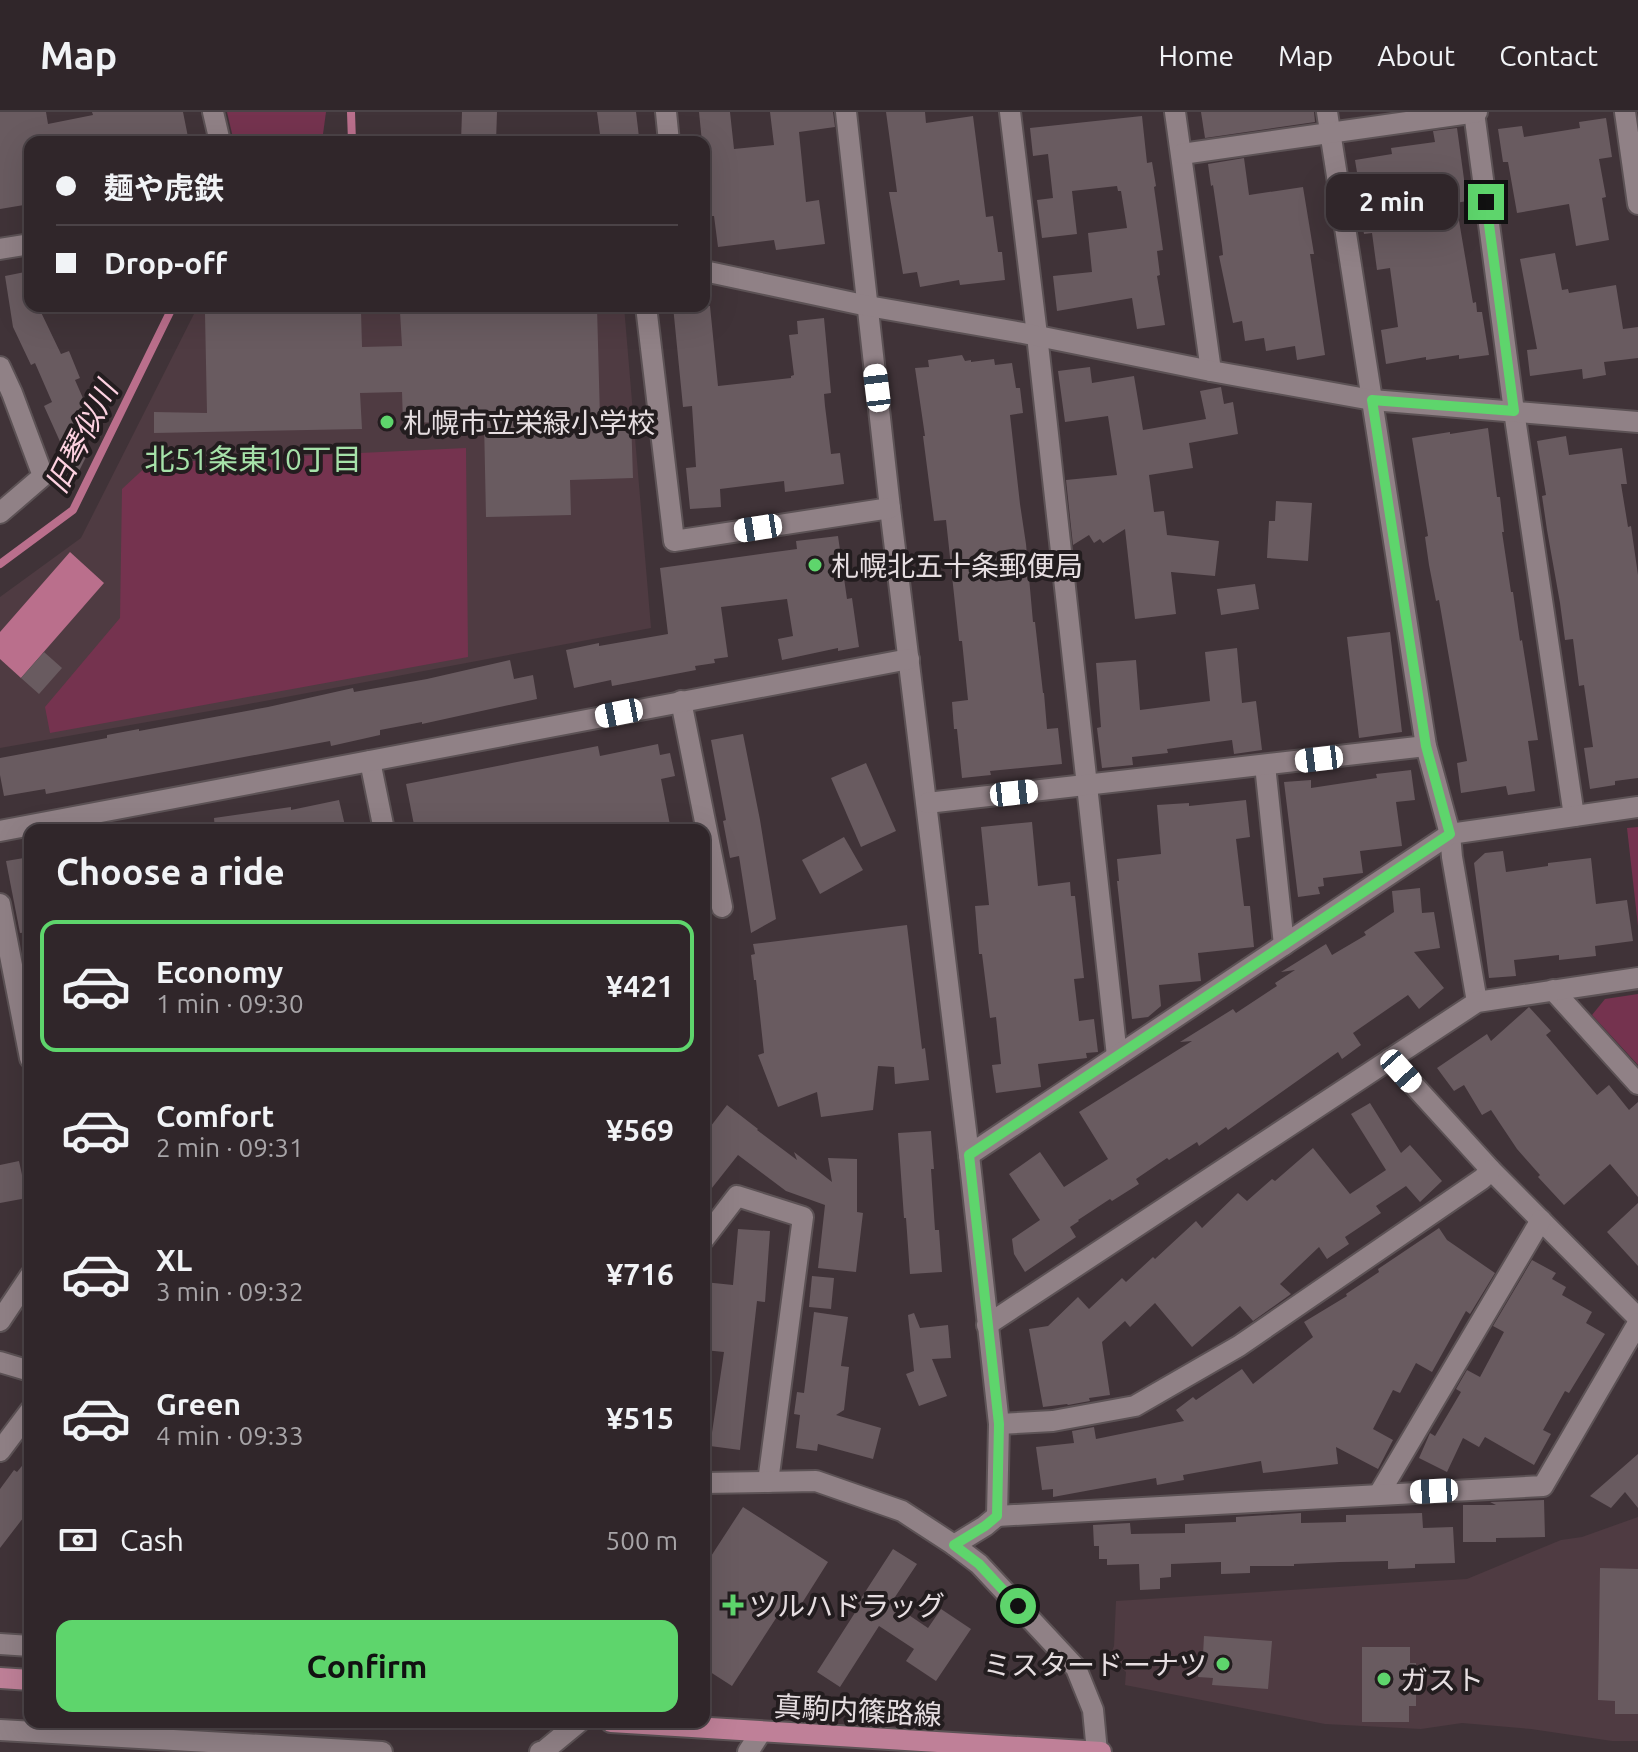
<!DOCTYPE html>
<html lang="en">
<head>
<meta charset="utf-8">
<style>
	body { margin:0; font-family:Ubuntu,"Noto Sans JP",sans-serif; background:#3c3236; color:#f1f3f6; height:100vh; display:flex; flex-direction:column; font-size:30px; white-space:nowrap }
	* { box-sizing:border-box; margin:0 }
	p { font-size:26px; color:#a8a5a8 }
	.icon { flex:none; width:44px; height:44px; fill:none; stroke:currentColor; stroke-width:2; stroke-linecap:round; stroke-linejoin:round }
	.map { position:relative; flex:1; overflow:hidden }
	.details { position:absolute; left:24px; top:712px; width:686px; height:904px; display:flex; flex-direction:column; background:#30262a; border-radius:16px; box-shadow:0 8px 32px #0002,0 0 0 2px #4b4347 }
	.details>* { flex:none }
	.banner { position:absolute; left:24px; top:24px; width:686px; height:176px; border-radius:16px; box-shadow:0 8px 32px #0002,0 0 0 2px #4b4347; display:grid; align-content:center; height:176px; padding:0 32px; background:#30262a }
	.end { position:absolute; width:36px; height:36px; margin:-18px; border:10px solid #5ed56c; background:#111; box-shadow:0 0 0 4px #111 }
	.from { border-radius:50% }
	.bubble { position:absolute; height:56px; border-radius:16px; background:#30262a; box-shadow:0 8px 32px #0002,0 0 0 2px #4b4347; font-size:26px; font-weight:600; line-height:56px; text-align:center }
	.car { position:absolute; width:24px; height:48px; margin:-24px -12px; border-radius:10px; box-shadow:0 0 6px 2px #0007; background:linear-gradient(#fff 24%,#345 0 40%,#fff 0 76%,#345 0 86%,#fff 0) }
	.banner b { display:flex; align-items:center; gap:28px; height:76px; font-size:30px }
	.banner b+b { border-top:2px solid #4b4347 }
	.banner i { width:20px; height:20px; background:#f1f3f6 }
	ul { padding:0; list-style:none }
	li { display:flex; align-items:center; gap:24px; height:132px; margin:0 16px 12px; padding:0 16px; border:4px solid transparent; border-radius:16px }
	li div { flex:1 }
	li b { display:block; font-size:30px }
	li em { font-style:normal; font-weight:600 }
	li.on { border-color:#5ed56c }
	li>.icon { width:72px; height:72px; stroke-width:1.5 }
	h2 { padding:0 32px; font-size:36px; line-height:96px }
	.pay { display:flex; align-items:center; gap:20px; height:88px; padding:0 32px; font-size:30px }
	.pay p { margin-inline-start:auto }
	.action { display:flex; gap:16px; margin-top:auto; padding:16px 32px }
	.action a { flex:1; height:92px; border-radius:16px; background:#5ed56c; color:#111; font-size:32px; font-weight:600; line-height:92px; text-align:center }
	header { display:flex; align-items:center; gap:48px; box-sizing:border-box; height:112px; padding:0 40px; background:#30262a; border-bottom:2px solid #4b4347 }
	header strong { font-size:38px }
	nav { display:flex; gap:44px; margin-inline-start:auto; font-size:28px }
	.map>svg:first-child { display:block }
</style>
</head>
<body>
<header>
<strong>Map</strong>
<nav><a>Home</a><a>Map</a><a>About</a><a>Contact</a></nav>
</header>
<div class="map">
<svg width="1638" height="1640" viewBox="0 0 1638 1640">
	<rect width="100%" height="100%" fill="#403338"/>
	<!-- built -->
	<g fill="#4f3b42">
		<polygon points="198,194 624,194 651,516 238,594 0,636 0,485 81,426"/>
		<polygon points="1638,1405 1638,1629 1612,1629 1531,1617 1462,1611 1421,1617 1325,1612 1125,1573 1126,1560 1110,1545 1114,1534 1116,1489 1467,1467 1561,1428 1582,1425"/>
	</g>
	<!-- green -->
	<g fill="#75334f">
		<polygon points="227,0 326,0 323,22 270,30 234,30"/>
		<polygon points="466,336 468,545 50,621 45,595 120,506 122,377 150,351"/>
		<polygon points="1638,715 1638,814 1627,716"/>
		<polygon points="1638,882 1638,953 1592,903 1605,887"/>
	</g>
	<!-- water -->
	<polygon fill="#ba6f8c" points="70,440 104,471 21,566 0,547 0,520"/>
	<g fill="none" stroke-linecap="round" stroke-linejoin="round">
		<!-- stream -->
		<g stroke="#ba6f8c" stroke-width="8">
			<polyline points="351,0 352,30"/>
			<polyline points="0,452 73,398 173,194"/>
		</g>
	</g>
	<!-- building -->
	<g fill="#695b60">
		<polygon points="0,0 46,0 48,12 93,3 92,0 183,0 188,25 161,30 121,30 120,24 91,30 30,30 30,92 0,97"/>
		<polygon points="462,0 497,0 496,30 461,30"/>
		<polygon points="597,0 636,0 639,25 601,30"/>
		<polygon points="699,0 730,0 734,37 774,33 770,0 833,0 835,15 799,20 806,90 819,88 825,132 776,138 774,128 718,135 714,104 709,104 704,55 704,30 702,30"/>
		<polygon points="886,0 925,0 926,11 973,4 986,105 993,104 998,140 1002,140 1005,168 960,173 959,168 920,175 917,160 903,162 889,80 897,80"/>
		<polygon points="1201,0 1314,0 1315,10 1205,26"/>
		<polygon points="1142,4 1147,51 1152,50 1156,74 1154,75 1163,138 1157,139 1160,163 1157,164 1165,213 1137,217 1132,186 1057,199 1053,164 1092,160 1088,121 1127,116 1121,79 1118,79 1117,74 1072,79 1077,122 1042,126 1037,88 1053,86 1048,42 1033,44 1030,16"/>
		<polygon points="1606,6 1612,45 1599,47 1606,85 1602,86 1609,128 1576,134 1569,92 1517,101 1508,50 1503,50 1498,17 1522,14 1524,25 1580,16 1579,10"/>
		<polygon points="1457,16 1467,89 1456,91 1473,191 1476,190 1477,200 1482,200 1489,243 1459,247 1459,243 1426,248 1426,245 1386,252 1381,218 1398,215 1390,156 1377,158 1372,121 1364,122 1359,92 1362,91 1355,48 1392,42 1391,36 1435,30 1433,19"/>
		<polygon points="1244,46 1249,83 1303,75 1314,142 1310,142 1325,243 1297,248 1295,234 1266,239 1264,226 1245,229 1242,209 1233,211 1219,144 1223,143 1222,134 1213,73 1211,74 1208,52"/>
		<polygon points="1555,141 1562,178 1568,177 1569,181 1616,173 1623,217 1638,215 1638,246 1604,250 1606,263 1583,267 1582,257 1530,264 1527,238 1537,237 1520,147"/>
		<polygon points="30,159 30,194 38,194 61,242 69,239 80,266 75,268 93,309 85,313 91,326 83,329 88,341 76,365 44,294 52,290 35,251 31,253 13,215 5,164"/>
		<polygon points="673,194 710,194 718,274 791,266 791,264 794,263 789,223 798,222 797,209 824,206 831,281 824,282 825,294 831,342 840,341 844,372 785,380 784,369 720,377 721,395 690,397 686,356 696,355 692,294 683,295"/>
		<polygon points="597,195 600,306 631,305 633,366 570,368 571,403 486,405 484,309 403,311 402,280 360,281 362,317 154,321 154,300 207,301 205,202 361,199 362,235 402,234 400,200"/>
		<polygon points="962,243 965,249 971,248 971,250 994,247 995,253 1012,251 1016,276 1020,276 1023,301 1010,303 1020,392 1026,432 1033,510 1035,510 1043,581 1044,581 1047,617 1058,616 1062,652 990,659 991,663 962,666 957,617 954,617 952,590 968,588 962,529 959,529 946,408 934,409 923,324 925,324 915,256 929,255 928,248"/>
		<polygon points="1090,255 1092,271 1134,264 1143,318 1206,307 1200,279 1221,275 1224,292 1233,290 1238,322 1189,331 1193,356 1149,363 1154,400 1164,399 1167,423 1219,429 1215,464 1171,460 1176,502 1135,507 1125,417 1103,431 1100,427 1094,431 1089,423 1073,433 1066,368 1117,363 1108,304 1065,310 1058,259"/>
		<polygon points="1488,316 1497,385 1500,385 1504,420 1502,420 1511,480 1513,480 1520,529 1522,528 1538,628 1528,629 1535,679 1508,683 1506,674 1461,681 1457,651 1467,649 1439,488 1436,489 1429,453 1425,425 1428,424 1412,326 1450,320 1450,322"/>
		<polygon points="1566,324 1569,343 1622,336 1627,372 1621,372 1628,415 1631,414 1638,463 1638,666 1615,669 1615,673 1590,677 1584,636 1593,635 1584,573 1579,574 1573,527 1565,528 1560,491 1547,418 1542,384 1546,383 1537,329"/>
		<polygon points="1276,389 1312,391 1308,449 1267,446 1269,409 1275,409"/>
		<polygon points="838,424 847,487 852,486 859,535 838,539 838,536 782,548 778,527 793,524 787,487 721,495 728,545 714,547 715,551 695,554 696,558 612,574 611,568 574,576 566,538 599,531 599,534 668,522 660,456 797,437 796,429"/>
		<polygon points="1255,472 1259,497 1221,503 1217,477"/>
		<polygon points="1390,520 1402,620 1359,626 1347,525"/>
		<polygon points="1237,536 1242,591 1256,589 1262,638 1234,642 1232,628 1167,637 1168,641 1132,645 1133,653 1102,656 1097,616 1101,615 1096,551 1136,548 1140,598 1210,589 1205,540"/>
		<polygon points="44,540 62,556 39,582 21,566"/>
		<polygon points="510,548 514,567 533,563 537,587 422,612 422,610 380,618 380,623 331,634 330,629 46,682 45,677 4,684 0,663 0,646 107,626 107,623 139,617 139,619 268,595 353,576 354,580 427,567"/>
		<polygon points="743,622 760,708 776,807 751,821 739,744 730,746 723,709 726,708 711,628"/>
		<polygon points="658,632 660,643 670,641 675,664 661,667 671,718 415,718 406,672 598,634 600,644"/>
		<polygon points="866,651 896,719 861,735 831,666"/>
		<polygon points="1411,658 1415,688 1396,690 1402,734 1360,739 1363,761 1323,766 1324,774 1318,775 1320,782 1298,785 1284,670 1311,668 1311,676 1377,666 1376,662"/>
		<polygon points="339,688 346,718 215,718 214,706 291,695 291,698"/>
		<polygon points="1246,688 1250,725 1236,727 1244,794 1250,794 1254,835 1198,841 1201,869 1159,873 1161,894 1148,905 1132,907 1117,769 1119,769 1117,747 1161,742 1157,693 1189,691 1189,694"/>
		<polygon points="1032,710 1038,774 1070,770 1071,784 1075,784 1084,866 1074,867 1079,909 1094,907 1098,940 1086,941 1087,946 1038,952 1041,975 996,981 992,953 1001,952 996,905 990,906 982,842 979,842 975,794 989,793 981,715"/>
		<polygon points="844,725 863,758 820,782 802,748"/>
		<polygon points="1503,739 1506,760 1548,754 1548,751 1591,746 1596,792 1627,788 1633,829 1595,834 1596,844 1559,848 1559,843 1514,848 1516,864 1489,866 1474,751 1485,741"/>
		<polygon points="30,745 30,820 20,821 6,749"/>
		<polygon points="1420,776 1422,801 1434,800 1440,836 1414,840 1444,876 1419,897 1408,883 1353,921 1361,933 1342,947 1338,940 1228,1018 1226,1015 1199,1034 1197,1030 1169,1048 1167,1046 1136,1067 1139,1072 1112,1089 1110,1087 1078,1108 1079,1109 1070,1115 1076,1125 1025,1160 1014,1142 1012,1127 1040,1108 1009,1062 1040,1040 1064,1075 1108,1047 1079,1000 1192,929 1180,930 1233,897 1236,901 1277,874 1275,871 1295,858 1281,860 1326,832 1332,843 1366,823 1364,820 1394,800 1392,779"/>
		<polygon points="907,813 922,937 925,936 929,968 895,972 894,955 878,954 873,998 821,1005 817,980 778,995 758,943 764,941 756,868 754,868 751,843 755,842 753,832"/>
		<polygon points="1529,895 1551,919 1546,923 1597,983 1609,973 1629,998 1638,990 1638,1085 1610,1052 1564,1093 1538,1065 1540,1063 1517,1037 1491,998 1482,1003 1464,973 1454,979 1437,956 1487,922 1491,929"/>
		<polygon points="1370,991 1401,1041 1410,1033 1442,1069 1420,1090 1406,1074 1376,1094 1381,1101 1345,1125 1349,1132 1327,1147 1319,1135 1280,1172 1291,1182 1253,1209 1240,1194 1192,1235 1155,1191 1130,1215 1125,1209 1102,1230 1110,1283 1089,1286 1090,1289 1068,1293 1067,1292 1043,1295 1029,1217 1048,1214 1078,1185 1089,1197 1122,1166 1126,1170 1153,1145 1155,1147 1196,1109 1202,1116 1238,1081 1247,1089 1272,1067 1275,1069 1313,1036 1350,1082 1386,1058 1351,1002"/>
		<polygon points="727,993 758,1017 757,1018 797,1048 794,1040 832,1070 828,1046 857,1047 857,1100 863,1101 856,1160 818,1156 825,1093 786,1079 738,1043 704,1086 704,1023"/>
		<polygon points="931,1019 934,1057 931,1057 935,1118 939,1118 942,1160 910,1162 906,1106 904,1106 898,1021"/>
		<polygon points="19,1049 27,1086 0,1091 0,1053"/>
		<polygon points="1638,1091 1638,1154 1607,1120"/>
		<polygon points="1439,1116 1447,1128 1495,1161 1470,1202 1466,1199 1432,1260 1416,1251 1400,1281 1393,1278 1373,1317 1393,1328 1378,1357 1336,1335 1338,1352 1263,1361 1261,1349 1183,1363 1184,1368 1157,1373 1156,1366 1053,1385 1053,1377 1042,1378 1036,1335 1074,1331 1072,1319 1094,1315 1096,1327 1184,1309 1176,1298 1193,1285 1196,1288 1242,1257 1253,1272 1313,1225 1304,1210 1347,1184 1346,1182 1379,1160 1378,1157"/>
		<polygon points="738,1117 770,1119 765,1190 757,1189 740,1338 710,1334 724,1240 704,1238 704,1170 733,1173"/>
		<polygon points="1532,1148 1556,1161 1552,1167 1566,1175 1562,1183 1592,1200 1586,1211 1605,1222 1569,1281 1565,1279 1543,1318 1551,1322 1534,1353 1485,1325 1479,1335 1463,1326 1447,1360 1419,1346 1430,1321 1435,1324 1461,1280 1456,1277 1467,1258 1480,1265 1504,1220 1493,1214"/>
		<polygon points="812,1164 834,1166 831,1197 809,1195"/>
		<polygon points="814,1200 848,1205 841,1254 849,1255 844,1298 836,1303 881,1316 873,1347 818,1332 817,1339 796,1336 800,1303 794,1302 797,1280 804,1281"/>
		<polygon points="914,1201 920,1216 948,1213 951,1246 932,1247 947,1284 919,1294 906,1262 914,1259 908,1203"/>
		<polygon points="1638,1342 1638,1396 1625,1380 1611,1396 1590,1384"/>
		<polygon points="30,1344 30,1397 0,1436 0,1377 14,1358 17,1360"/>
		<polygon points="1544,1388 1545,1425 1496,1426 1496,1430 1463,1430 1463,1393 1496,1393 1490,1390"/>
		<polygon points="743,1395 828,1450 792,1507 780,1500 732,1574 704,1556 704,1455"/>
		<polygon points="1301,1401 1301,1411 1346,1410 1346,1403 1422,1401 1423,1416 1453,1415 1455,1451 1415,1452 1415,1456 1388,1457 1388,1449 1340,1450 1294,1452 1294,1454 1250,1454 1250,1461 1221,1462 1221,1450 1171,1452 1171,1465 1160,1466 1160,1477 1140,1478 1139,1452 1107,1453 1107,1447 1099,1447 1099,1434 1094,1434 1093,1413 1130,1411 1131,1422 1185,1421 1185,1412 1236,1410 1236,1405"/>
		<polygon points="893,1437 917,1452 891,1491 928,1516 941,1497 971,1517 936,1569 906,1549 914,1537 879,1514 840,1575 817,1560 858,1496 856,1494"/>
		<polygon points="1600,1456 1638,1457 1638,1602 1615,1602 1615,1589 1598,1588"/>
		<polygon points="1204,1524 1272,1529 1268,1577 1212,1573 1213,1566 1198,1565 1200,1543 1203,1543"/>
		<polygon points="1362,1535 1410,1535 1410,1551 1416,1551 1416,1594 1409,1594 1409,1610 1362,1610"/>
	</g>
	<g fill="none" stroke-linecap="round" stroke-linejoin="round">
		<!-- minor casing -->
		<g stroke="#5c5255" stroke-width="24">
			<g id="minor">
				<polyline points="213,0 220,30"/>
				<polyline points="666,0 669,30"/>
				<polyline points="846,0 890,396 969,1043 999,1312 997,1404 985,1414 954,1433"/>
				<polyline points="1010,0 1037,223 1117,944"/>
				<polyline points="1175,0 1211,259"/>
				<polyline points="1327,0 1426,634 1450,722 1452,745 1477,890"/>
				<polyline points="1474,0 1514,299 1574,704"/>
				<polyline points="1625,0 1638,92"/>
				<polyline points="1182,42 1477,0"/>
				<polyline points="0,137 30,132"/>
				<polyline points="704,159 868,194 1023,221 1211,259 1372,288 1638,310"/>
				<polyline points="646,194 674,429 890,396"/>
				<polyline points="0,255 12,281 43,364 0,401"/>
				<polyline points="681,589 722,795"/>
				<polyline points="370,649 384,718"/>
				<polyline points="1265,653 1284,833"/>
				<polyline points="927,691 1426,634"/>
				<polyline points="0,719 909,547"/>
				<polyline points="0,792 30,946"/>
				<polyline points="1553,878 1638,972"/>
				<polyline points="1390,947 1491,1058 1638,1206"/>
				<polyline points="969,1043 1450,722 1638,695"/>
				<polyline points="704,1127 737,1084 803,1105 768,1370"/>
				<polyline points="0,1209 30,1164"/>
				<polyline points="987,1213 1477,890 1638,866"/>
				<polyline points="0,1250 30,1259"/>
				<polyline points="999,1312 1053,1309 1135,1294 1239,1234 1482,1067 1491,1058"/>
				<polyline points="0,1339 30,1299"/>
				<polyline points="704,1371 816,1369 902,1399 954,1433 979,1452 1076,1556 1093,1598 1097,1640"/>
				<polyline points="1379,1382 1541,1108"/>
				<polyline points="997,1404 1543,1374 1638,1211"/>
				<polyline points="0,1532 30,1534"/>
				<polyline points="0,1618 382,1640"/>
				<polyline points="540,1640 544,1639 579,1610"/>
				<polyline points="748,1640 761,1620"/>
			</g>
		</g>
		<!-- major casing -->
		<g stroke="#5c5255" stroke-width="24">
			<g id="major">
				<polyline points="0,1566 30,1568"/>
				<polyline points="611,1610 1101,1640"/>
			</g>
		</g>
		<!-- minor -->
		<use href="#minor" stroke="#908186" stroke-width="20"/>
		<!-- major -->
		<use href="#major" stroke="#bf8098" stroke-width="20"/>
	</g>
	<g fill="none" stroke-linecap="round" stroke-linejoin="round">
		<!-- route -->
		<polyline stroke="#5ed56c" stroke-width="10" points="1018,1494 979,1452 954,1433 985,1414 997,1404 999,1312 969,1043 1450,722 1426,634 1372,288 1514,299 1486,90"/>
	</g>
	<!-- markers -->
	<g fill="#5ed56c" stroke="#231d1f" stroke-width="3">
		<circle cx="387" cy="310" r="8"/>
		<circle cx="815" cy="453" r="8"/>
		<path d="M729 1481h8v8h8v8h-8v8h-8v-8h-8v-8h8z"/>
		<circle cx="1223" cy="1552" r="8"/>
		<circle cx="1384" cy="1567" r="8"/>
	</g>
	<g text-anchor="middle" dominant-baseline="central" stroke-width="8" stroke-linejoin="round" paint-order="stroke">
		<!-- poi labels -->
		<g font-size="28" fill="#e6dee1" stroke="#231d1f" text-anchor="start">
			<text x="403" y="310">札幌市立栄緑小学校</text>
			<text x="831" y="453">札幌北五十条郵便局</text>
			<text x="749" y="1493">ツルハドラッグ</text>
			<text x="1207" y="1552" text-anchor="end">ミスタードーナツ</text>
			<text x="1400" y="1567">ガスト</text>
		</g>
		<!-- street labels -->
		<g font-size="28" fill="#e6dee1" stroke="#231d1f">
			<text transform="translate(858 1598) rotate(3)">真駒内篠路線</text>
		</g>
		<!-- water labels -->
		<g font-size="30" font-style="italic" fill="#fdd2e1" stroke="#231d1f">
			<text transform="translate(81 325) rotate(-63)">旧琴似川</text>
		</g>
		<!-- neighbourhood labels -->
		<g font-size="30" fill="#a6e2a9" stroke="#231d1f">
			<text x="253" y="347">北51条東10丁目</text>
		</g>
	</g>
</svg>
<i class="end from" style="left:1018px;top:1494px"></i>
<i class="end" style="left:1486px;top:90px"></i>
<div class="bubble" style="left:1326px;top:62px;width:132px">2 min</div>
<i class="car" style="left:877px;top:276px;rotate:353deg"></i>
<i class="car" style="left:758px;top:416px;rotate:261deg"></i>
<i class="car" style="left:619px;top:601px;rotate:259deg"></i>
<i class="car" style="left:1319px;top:647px;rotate:263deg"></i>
<i class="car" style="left:1014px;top:681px;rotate:84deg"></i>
<i class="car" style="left:1401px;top:959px;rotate:138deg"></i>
<i class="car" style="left:1434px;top:1379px;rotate:267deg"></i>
<div class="banner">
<b><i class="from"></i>麺や虎鉄</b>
<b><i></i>Drop-off</b>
</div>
<section class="details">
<h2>Choose a ride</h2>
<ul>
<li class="on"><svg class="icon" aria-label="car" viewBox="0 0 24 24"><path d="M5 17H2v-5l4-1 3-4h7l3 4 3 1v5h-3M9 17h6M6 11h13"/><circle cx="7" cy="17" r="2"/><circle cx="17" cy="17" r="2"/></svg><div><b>Economy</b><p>1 min · 09:30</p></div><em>¥421</em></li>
<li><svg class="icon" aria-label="car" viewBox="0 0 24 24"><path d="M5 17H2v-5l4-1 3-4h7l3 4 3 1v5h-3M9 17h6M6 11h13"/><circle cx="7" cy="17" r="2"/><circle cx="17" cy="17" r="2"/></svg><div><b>Comfort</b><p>2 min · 09:31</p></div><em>¥569</em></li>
<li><svg class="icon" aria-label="car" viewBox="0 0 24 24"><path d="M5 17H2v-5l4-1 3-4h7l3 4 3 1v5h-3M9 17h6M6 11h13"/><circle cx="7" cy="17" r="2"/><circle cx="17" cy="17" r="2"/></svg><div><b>XL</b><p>3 min · 09:32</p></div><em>¥716</em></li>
<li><svg class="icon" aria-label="car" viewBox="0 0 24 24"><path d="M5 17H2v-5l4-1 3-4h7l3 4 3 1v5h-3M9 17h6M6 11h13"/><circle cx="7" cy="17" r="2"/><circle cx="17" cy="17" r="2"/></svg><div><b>Green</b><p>4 min · 09:33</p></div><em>¥515</em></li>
</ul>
<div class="pay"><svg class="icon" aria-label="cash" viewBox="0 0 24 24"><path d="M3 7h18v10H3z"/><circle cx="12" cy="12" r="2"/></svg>Cash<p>500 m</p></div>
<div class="action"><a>Confirm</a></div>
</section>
</div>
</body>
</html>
